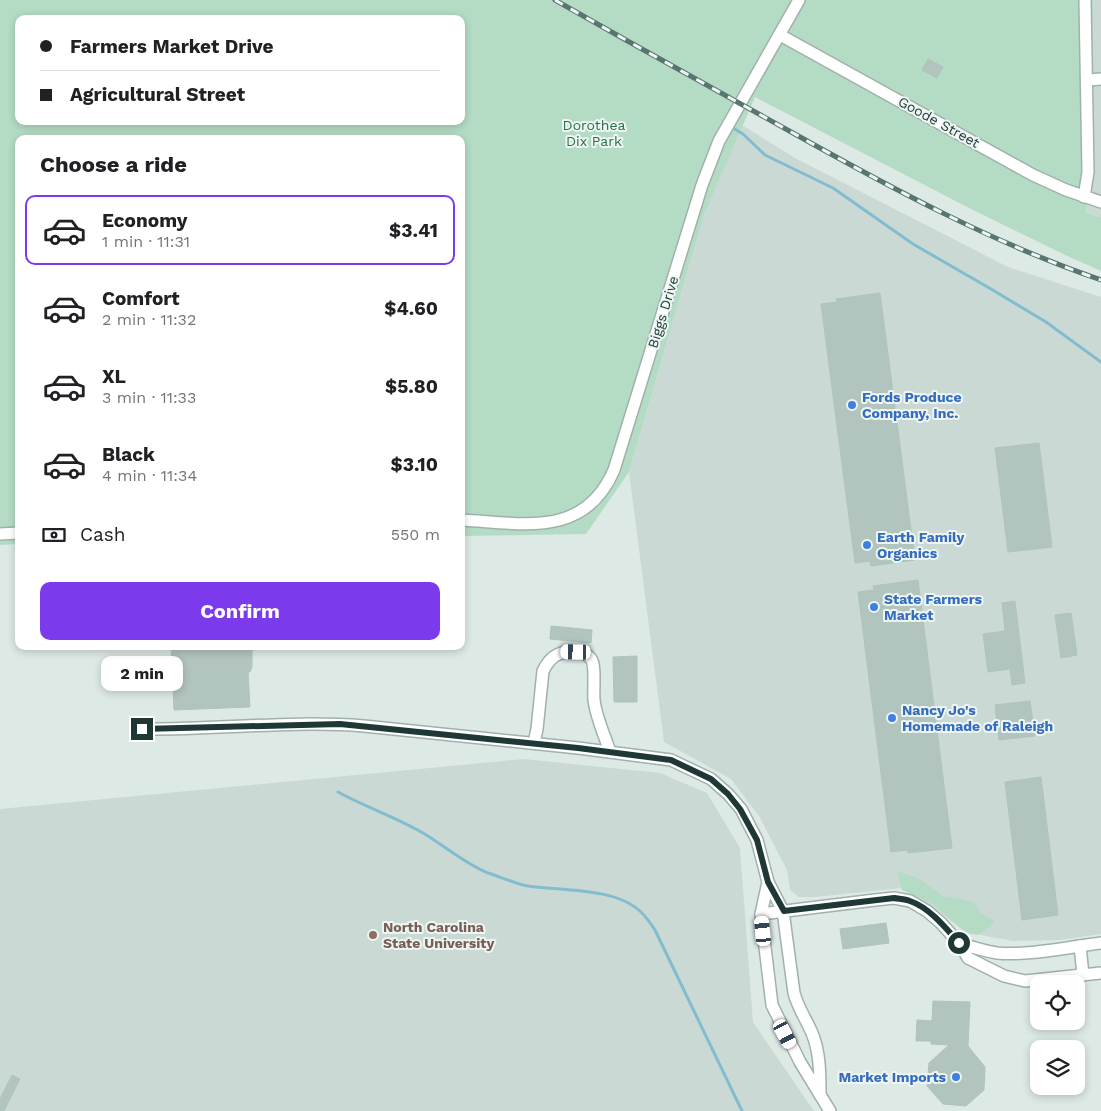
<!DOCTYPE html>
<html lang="en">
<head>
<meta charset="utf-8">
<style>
	body { margin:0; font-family:"Work Sans",sans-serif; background:#f2f2f2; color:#202124; height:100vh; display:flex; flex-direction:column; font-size:19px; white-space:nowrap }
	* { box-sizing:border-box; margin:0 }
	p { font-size:16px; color:#757577 }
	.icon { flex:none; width:28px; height:28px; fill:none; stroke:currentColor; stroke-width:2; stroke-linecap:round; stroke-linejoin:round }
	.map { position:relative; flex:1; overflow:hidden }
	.panel { position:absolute; left:15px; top:135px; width:450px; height:515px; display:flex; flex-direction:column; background:#fff; border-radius:10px; box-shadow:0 2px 8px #0003 }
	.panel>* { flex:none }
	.hud { position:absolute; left:15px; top:15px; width:450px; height:110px; border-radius:10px; box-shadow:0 2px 8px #0003; display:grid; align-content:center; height:110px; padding:0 25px; background:#fff }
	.controls { position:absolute; left:1030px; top:975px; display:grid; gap:10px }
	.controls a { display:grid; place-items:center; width:55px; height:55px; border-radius:10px; background:#fff; box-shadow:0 2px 8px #0003; font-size:25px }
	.end { position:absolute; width:22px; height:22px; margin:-11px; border:6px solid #1e3935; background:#fff; box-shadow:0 0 0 2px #fff }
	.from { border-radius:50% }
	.bubble { position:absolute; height:35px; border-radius:10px; background:#fff; box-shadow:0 2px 8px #0003; font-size:16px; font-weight:700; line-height:35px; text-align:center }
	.car { position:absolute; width:15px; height:30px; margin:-15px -8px; border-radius:6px; box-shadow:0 0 4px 1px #0007; background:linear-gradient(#fff 24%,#345 0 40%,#fff 0 76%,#345 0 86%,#fff 0) }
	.hud b { display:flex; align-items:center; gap:18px; height:48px; font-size:19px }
	.hud b+b { border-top:1px solid #e0e0e0 }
	.hud i { width:12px; height:12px; background:#202124 }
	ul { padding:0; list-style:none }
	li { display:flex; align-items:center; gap:15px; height:70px; margin:0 10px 8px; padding:0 15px; border:2px solid transparent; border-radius:10px }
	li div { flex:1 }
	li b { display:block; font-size:19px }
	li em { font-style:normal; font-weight:700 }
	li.active { border-color:#7c3aed }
	li>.icon { width:45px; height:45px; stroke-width:1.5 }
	h2 { padding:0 25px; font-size:22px; line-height:60px }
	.pay { display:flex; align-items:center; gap:12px; height:55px; padding:0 25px; font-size:19px }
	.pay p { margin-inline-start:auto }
	.cta { display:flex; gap:10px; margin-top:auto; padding:10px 25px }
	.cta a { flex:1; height:58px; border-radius:10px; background:#7c3aed; color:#fff; font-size:20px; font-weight:700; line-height:58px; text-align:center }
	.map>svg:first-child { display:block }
</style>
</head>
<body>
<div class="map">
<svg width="1101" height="1111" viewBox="0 0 1101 1111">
	<rect width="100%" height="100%" fill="#dde9e5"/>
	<!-- built -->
	<g fill="#cbd9d4">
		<polygon points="1093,0 1101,0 1101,217 1086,213 1089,189"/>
		<polygon points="742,125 795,158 1008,267 1101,297 1101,934 1060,940 1014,941 990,937 963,930 935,909 902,888 815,897 799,897 790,890 787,870 759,816 731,779 664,742 629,472 704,215"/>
		<polygon points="524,759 660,773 707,793 740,848 753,1022 814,1111 0,1111 0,809"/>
	</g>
	<!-- green -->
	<g fill="#b4dcc4" fill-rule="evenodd">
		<path d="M0,0H1093L1089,189L1086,213L1101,217V271L1063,254L969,208L755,97L704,215L629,472L586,534L461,536V139H19V544L0,545ZM19,19H461V121H19Z"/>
		<polygon points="897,871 918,878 943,896 961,899 974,903 981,913 994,921 990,927 978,935 966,933 933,904 902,890"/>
	</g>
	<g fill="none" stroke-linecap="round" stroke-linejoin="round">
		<!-- stream -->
		<g stroke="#82bcd1" stroke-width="3">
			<polyline points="731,127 743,134 765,155 833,188 913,244 991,289 1046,322 1101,362"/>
			<path d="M338,792C365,807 396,817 423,833C445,846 465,864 488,873C501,877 515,884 528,886C561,891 615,887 641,912C646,917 651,924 655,930L742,1111"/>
		</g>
	</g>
	<!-- building -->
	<g fill="#b2c4be" stroke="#afc3bd">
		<polygon points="928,59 943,67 937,78 922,70"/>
		<polygon points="880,293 915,560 871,566 870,561 855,563 821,304 837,302 836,299"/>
		<polygon points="1039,443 1052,547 1008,552 995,448"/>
		<polygon points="918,580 952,848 908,853 907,850 891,852 858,592 874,590 873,586"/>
		<polygon points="1015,601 1025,683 1012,685 1010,669 988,672 983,634 1005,631 1002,603"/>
		<polygon points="1071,613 1077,655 1061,658 1055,615"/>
		<polygon points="551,626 592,630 591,643 550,639"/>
		<polygon points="171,646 252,646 252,667 250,672 248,672 250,707 174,710"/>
		<polygon points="637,656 637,702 614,702 613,657"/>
		<polygon points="1030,701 1035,736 999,740 995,705"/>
		<polygon points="1041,777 1058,915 1022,920 1005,782"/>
		<polygon points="886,923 889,943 843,949 840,929"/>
		<polygon points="933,1001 970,1002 968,1046 985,1067 984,1090 966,1106 943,1104 927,1086 929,1063 949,1045 931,1044 931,1041 916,1041 917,1020 932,1021"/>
		<polygon points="12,1075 20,1079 4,1111 0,1111 0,1099"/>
	</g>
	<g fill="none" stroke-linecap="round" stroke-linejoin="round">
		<!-- minor casing -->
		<g stroke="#a0b1ad" stroke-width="14">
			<g id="minor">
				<polyline points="780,35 1033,175 1066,190 1101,202"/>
				<polyline points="1088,80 1101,79"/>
				<polyline points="1084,197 1088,172 1085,0"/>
				<path d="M461,520C523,523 584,539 614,470L702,185L719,141L799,0"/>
				<polyline points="0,534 19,533"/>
				<path d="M141,729C216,730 290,720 364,726L578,748L671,760L711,779L728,794L741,809L757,840L768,882L783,911L794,993C798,1008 806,1019 812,1033C820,1052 820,1074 820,1095"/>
				<path d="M534,743L537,729L543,671C546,665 550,659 555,656C564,650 584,649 591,659C596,665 593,691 594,700C596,718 605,736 610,752"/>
				<polyline points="768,882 761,914 772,1005 800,1062 830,1111"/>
				<polyline points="761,914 875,900 894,898 910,901 927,911 941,923 959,943 968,958 1004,976 1025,981 1101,973"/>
				<path d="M959,943C972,947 984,951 997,953C1028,956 1069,947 1101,943"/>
				<polyline points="1080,946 1083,975"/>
			</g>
		</g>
		<!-- minor -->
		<use href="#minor" stroke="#fff" stroke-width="11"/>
		<!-- rail casing -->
		<g stroke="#587571" stroke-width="5">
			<path id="rail" d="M555,0C634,45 714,89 793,133C893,189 993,243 1101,280"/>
		</g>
		<!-- rail -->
		<use href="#rail" stroke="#edf6f3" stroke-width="3" stroke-dasharray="9" stroke-linecap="butt"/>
	</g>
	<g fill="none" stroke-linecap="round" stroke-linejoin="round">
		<!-- route -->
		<path stroke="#1e3935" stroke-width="6" d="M142,729L340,724L578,748L671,760L711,779L728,794L740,809L757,840L768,882L784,911L894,898C899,899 905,899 910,901C930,908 946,928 959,943"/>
	</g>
	<!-- markers -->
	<g fill="#3f7fe0" stroke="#edf6f3" stroke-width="2">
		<circle cx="852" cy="405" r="5"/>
		<circle cx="867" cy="545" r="5"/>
		<circle cx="874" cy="607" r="5"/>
		<circle cx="892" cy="718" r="5"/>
		<circle cx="956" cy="1077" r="5"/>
	</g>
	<circle fill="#8d6e63" stroke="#edf6f3" stroke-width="2" cx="373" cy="935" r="5"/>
	<g text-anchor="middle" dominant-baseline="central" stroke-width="4" stroke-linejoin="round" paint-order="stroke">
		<!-- street labels -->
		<g font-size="14" fill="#1e3935" stroke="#edf6f3">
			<text transform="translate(939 122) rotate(29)">Goode Street</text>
			<text transform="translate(663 312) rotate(-73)">Biggs Drive</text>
		</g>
		<!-- park labels -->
		<g font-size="14" fill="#28704c" stroke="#edf6f3">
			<text x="594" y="125">Dorothea<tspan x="594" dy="16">Dix Park</tspan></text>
		</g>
		<!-- shop labels -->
		<g font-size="14" font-weight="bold" fill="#366cbe" stroke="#edf6f3" text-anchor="start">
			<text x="862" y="397">Fords Produce<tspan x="862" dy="16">Company, Inc.</tspan></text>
			<text x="877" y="537">Earth Family<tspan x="877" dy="16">Organics</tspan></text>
			<text x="884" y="599">State Farmers<tspan x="884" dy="16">Market</tspan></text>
			<text x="902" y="710">Nancy Jo's<tspan x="902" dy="16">Homemade of Raleigh</tspan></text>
			<text x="946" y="1077" text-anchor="end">Market Imports</text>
		</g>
		<!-- education labels -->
		<g font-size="14" font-weight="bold" fill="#785e54" stroke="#edf6f3" text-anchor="start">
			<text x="383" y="927">North Carolina<tspan x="383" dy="16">State University</tspan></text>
		</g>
	</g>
</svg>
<div class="controls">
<a><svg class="icon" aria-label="locate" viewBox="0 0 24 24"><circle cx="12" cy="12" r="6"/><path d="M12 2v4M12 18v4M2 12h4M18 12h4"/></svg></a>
<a><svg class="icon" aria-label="layers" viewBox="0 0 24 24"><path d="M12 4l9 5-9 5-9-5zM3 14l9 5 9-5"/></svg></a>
</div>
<i class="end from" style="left:959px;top:943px"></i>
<i class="end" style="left:142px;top:729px"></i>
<div class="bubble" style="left:101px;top:656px;width:82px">2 min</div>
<i class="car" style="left:576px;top:652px;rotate:271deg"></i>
<i class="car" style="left:763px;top:931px;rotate:354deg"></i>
<i class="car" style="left:785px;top:1034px;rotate:152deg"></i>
<div class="hud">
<b><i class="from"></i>Farmers Market Drive</b>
<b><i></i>Agricultural Street</b>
</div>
<section class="panel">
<h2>Choose a ride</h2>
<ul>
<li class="active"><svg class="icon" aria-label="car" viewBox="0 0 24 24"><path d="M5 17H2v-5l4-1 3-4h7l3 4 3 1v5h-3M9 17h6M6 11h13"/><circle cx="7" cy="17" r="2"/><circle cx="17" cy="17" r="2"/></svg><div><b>Economy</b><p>1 min · 11:31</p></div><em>$3.41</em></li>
<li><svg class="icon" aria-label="car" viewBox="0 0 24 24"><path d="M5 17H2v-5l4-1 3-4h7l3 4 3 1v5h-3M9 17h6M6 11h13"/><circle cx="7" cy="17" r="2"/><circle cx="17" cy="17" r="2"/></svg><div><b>Comfort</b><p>2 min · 11:32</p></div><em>$4.60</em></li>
<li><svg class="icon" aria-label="car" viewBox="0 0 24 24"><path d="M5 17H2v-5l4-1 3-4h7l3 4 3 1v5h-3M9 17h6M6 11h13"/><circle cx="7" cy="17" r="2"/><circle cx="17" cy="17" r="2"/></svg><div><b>XL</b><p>3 min · 11:33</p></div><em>$5.80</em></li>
<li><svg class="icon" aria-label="car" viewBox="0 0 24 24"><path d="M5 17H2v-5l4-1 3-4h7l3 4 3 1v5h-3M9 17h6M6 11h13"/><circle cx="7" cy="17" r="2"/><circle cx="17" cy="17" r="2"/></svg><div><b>Black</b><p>4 min · 11:34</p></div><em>$3.10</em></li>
</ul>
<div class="pay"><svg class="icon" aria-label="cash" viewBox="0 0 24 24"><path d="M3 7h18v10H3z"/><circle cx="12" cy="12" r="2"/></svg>Cash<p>550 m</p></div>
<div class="cta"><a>Confirm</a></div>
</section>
</div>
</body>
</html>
